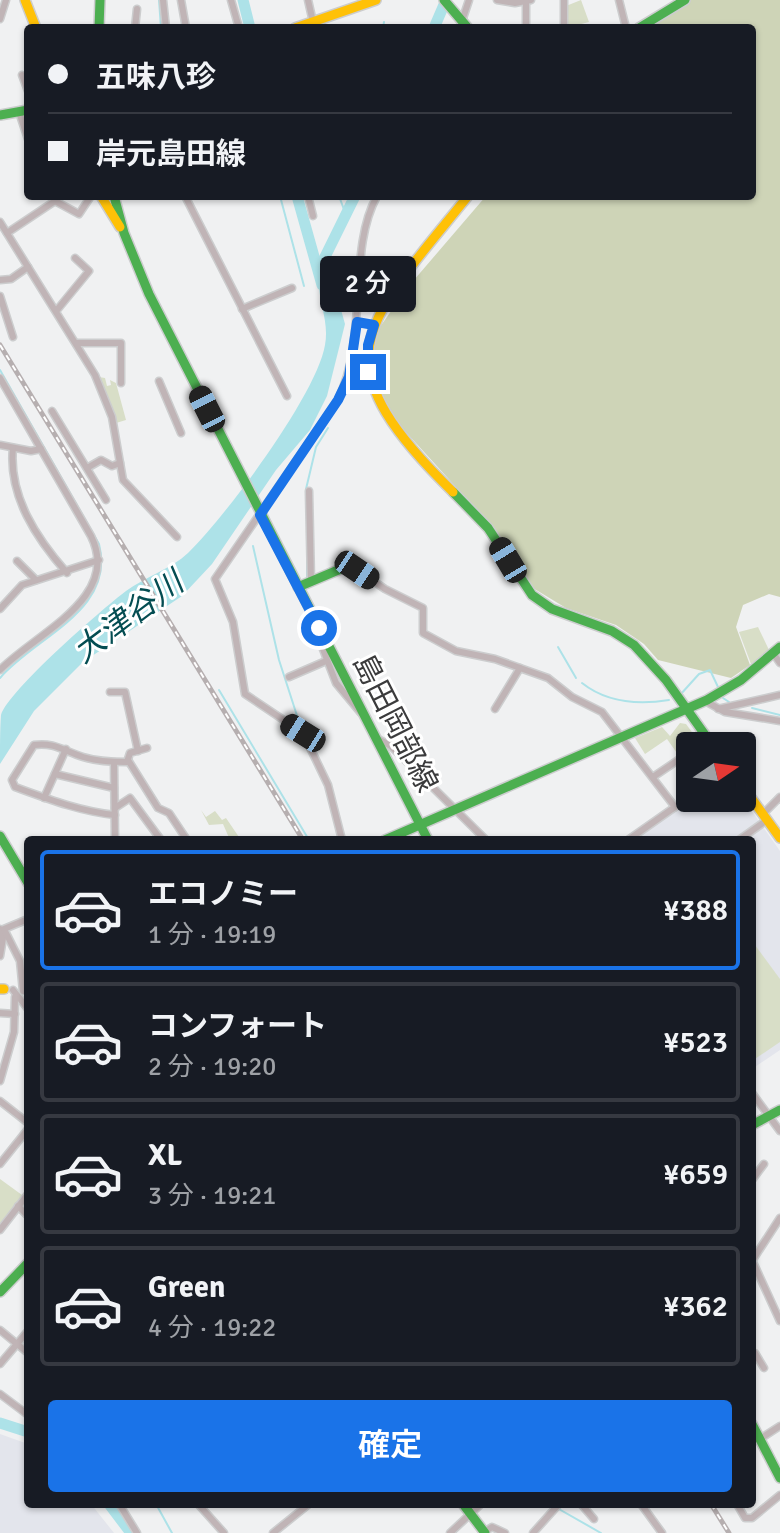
<!DOCTYPE html>
<html lang="ja">
<head>
<meta charset="utf-8">
<style>
	body { margin:0; font-family:Signika,"Noto Sans JP",sans-serif; background:#242831; color:#f1f3f6; height:100vh; display:flex; flex-direction:column; font-size:30px; white-space:nowrap }
	* { box-sizing:border-box; margin:0 }
	p { font-size:26px; color:#9ea1a6 }
	.icon { flex:none; width:44px; height:44px; fill:none; stroke:currentColor; stroke-width:2; stroke-linecap:round; stroke-linejoin:round }
	.map { position:relative; flex:1; overflow:hidden }
	.side { position:absolute; left:24px; top:836px; width:732px; height:672px; display:flex; flex-direction:column; background:#171b24; border-radius:8px; box-shadow:0 2px 6px #0004 }
	.side>* { flex:none }
	.banner { position:absolute; left:24px; top:24px; width:732px; height:176px; border-radius:8px; box-shadow:0 2px 6px #0004; display:grid; align-content:center; height:176px; padding:0 24px; background:#171b24 }
	.needle { width:52px; rotate:77deg }
	.controls { position:absolute; left:676px; top:732px; display:grid; gap:16px }
	.controls a { display:grid; place-items:center; width:80px; height:80px; border-radius:8px; background:#171b24; box-shadow:0 2px 6px #0004; font-size:40px }
	.end { position:absolute; width:36px; height:36px; margin:-18px; border:10px solid #1a73e8; background:#fff; box-shadow:0 0 0 4px #fff }
	.from { border-radius:50% }
	.bubble { position:absolute; height:56px; border-radius:8px; background:#171b24; box-shadow:0 2px 6px #0004; font-size:26px; font-weight:600; line-height:56px; text-align:center }
	.car { position:absolute; width:24px; height:48px; margin:-24px -12px; border-radius:10px; box-shadow:0 0 6px 2px #0007; background:linear-gradient(#222 24%,#8ab4d8 0 40%,#222 0 76%,#8ab4d8 0 86%,#222 0) }
	.banner b { display:flex; align-items:center; gap:28px; height:76px; font-size:30px }
	.banner b+b { border-top:2px solid #363941 }
	.banner i { width:20px; height:20px; background:#f1f3f6 }
	ul { padding:14px 0 0; list-style:none }
	li { display:flex; align-items:center; gap:24px; height:120px; margin:0 16px 12px; padding:0 8px; border:4px solid #363941; border-radius:8px }
	li div { flex:1 }
	li b { display:block; font-size:30px }
	li em { font-style:normal; font-weight:600 }
	li.current { border-color:#1a73e8 }
	li>.icon { width:72px; height:72px; stroke-width:1.5 }
	.button { display:flex; gap:16px; margin-top:auto; padding:16px 24px }
	.button a { flex:1; height:92px; border-radius:8px; background:#1a73e8; color:#fff; font-size:32px; font-weight:600; line-height:92px; text-align:center }
	.map>svg:first-child { display:block }
</style>
</head>
<body>
<div class="map">
<svg width="780" height="1533" viewBox="0 0 780 1533">
	<rect width="100%" height="100%" fill="#f0f1f2"/>
	<!-- built -->
	<g fill="#e3e5ec">
		<polygon points="742,797 780,851 780,1050 752,1069 752,840 633,840 693,798"/>
		<polygon points="0,1434 28,1444 28,1504 91,1504 114,1533 0,1533"/>
	</g>
	<!-- green -->
	<g fill="#d8dec7">
		<polygon points="581,0 589,22 566,28 566,6"/>
		<polygon points="99,377 105,378 107,386 111,385 110,380 116,383 126,420 116,423"/>
		<polygon points="758,627 769,650 751,664 739,632"/>
		<polygon points="680,723 686,724 700,743 679,756 667,739 645,754 635,738 662,727 670,736"/>
		<polygon points="201,810 206,817 215,811 222,820 226,818 241,840 230,840 223,824 209,825"/>
		<polygon points="752,941 780,979 780,1042 752,1061"/>
		<polygon points="0,1179 22,1195 0,1225"/>
	</g>
	<!-- forest -->
	<polygon fill="#ced4b7" points="688,0 780,0 780,597 769,594 743,605 736,627 750,665 731,678 658,660 644,644 616,625 566,608 528,585 476,509 394,419 375,379 375,334 408,287 486,196 752,196 752,28 649,28"/>
	<!-- water -->
	<path fill="#ade2e8" d="M326,256L345,324L327,396L310,430L276,470L212,564L182,596L83,662L34,711L0,764C0,749 0,728 1,715C9,690 101,610 126,591C145,577 171,569 188,553C226,516 317,394 325,345C331,312 308,291 326,256Z"/>
	<g fill="none" stroke-linecap="round" stroke-linejoin="round">
		<!-- stream -->
		<g stroke="#ade2e8" stroke-width="2">
			<polyline points="159,0 161,28"/>
			<polyline points="383,28 384,22"/>
			<polyline points="280,196 304,286"/>
			<polyline points="339,196 346,215"/>
			<path d="M0,370L99,544C116,611 36,636 0,678"/>
			<polyline points="306,489 316,447 328,428"/>
			<polyline points="253,546 279,660 301,728"/>
			<polyline points="307,579 307,547"/>
			<polyline points="558,647 576,678"/>
			<path d="M582,683C606,702 638,705 669,700"/>
			<polyline points="219,690 309,840"/>
			<polyline points="680,695 699,674 710,670 718,687"/>
			<polyline points="723,698 729,702"/>
			<polyline points="752,708 780,715"/>
			<polyline points="156,1504 172,1533"/>
			<polyline points="550,1504 601,1533"/>
		</g>
		<!-- river -->
		<g stroke="#ade2e8" stroke-width="11">
			<polyline points="243,0 250,28"/>
			<polyline points="434,28 446,0"/>
			<polyline points="297,196 322,285"/>
			<polyline points="320,267 355,196"/>
			<polyline points="0,1423 28,1432"/>
			<polyline points="109,1504 131,1533"/>
		</g>
		<!-- street casing -->
		<g stroke="#cccdce" stroke-width="9">
			<g id="street">
				<polyline points="163,0 166,28"/>
				<polyline points="181,0 186,28"/>
				<polyline points="231,0 239,28"/>
				<polyline points="308,0 313,22"/>
				<polyline points="497,0 515,3 531,0"/>
				<polyline points="564,0 564,28"/>
				<polyline points="619,0 626,28"/>
				<polyline points="526,2 526,28"/>
				<polyline points="0,19 6,0"/>
				<polyline points="462,21 469,0"/>
				<polyline points="135,28 137,9"/>
				<polyline points="22,75 28,91"/>
				<polyline points="19,112 28,139"/>
				<polyline points="185,196 287,396"/>
				<polyline points="308,196 313,216"/>
				<polyline points="0,222 95,375 112,417 123,480 177,537"/>
				<polyline points="7,233 55,201 79,214 91,196"/>
				<polyline points="0,280 11,279 28,267"/>
				<polyline points="0,296 13,337"/>
				<polyline points="242,309 292,288"/>
				<polyline points="57,310 89,271 75,258"/>
				<polyline points="77,343 121,343 121,383"/>
				<path d="M0,378L91,536C122,598 36,633 0,670"/>
				<polyline points="159,381 181,433"/>
				<polyline points="52,411 106,500"/>
				<polyline points="0,445 31,451 41,449"/>
				<path d="M13,448C8,496 37,539 67,573"/>
				<polyline points="87,468 101,460 112,466 120,463"/>
				<polyline points="309,491 311,582"/>
				<polyline points="17,561 36,580"/>
				<polyline points="350,565 385,589 423,608 423,633 456,651 495,659 548,678 572,697 602,712 675,807 690,796"/>
				<polyline points="0,609 22,585 99,560"/>
				<polyline points="311,618 336,683 361,713"/>
				<polyline points="773,653 780,663"/>
				<polyline points="289,677 326,661"/>
				<polyline points="110,692 125,692 138,751"/>
				<polyline points="705,701 725,712 780,721"/>
				<polyline points="495,709 520,668"/>
				<polyline points="718,709 780,695"/>
				<polyline points="378,739 391,746 486,840"/>
				<polyline points="128,760 158,808 169,813 187,840"/>
				<polyline points="114,762 115,840"/>
				<polyline points="55,774 114,788"/>
				<polyline points="653,777 690,752"/>
				<polyline points="44,798 66,749"/>
				<polyline points="115,808 130,798 161,840"/>
				<polyline points="763,814 780,797"/>
				<path d="M115,815C79,811 48,799 15,787L12,780L34,745C54,742 64,751 83,757C96,761 113,762 127,762L130,753L147,748"/>
				<path d="M342,840L328,785L303,733L245,694L233,622L215,579L338,400C369,335 347,250 377,196"/>
				<polyline points="628,840 675,807"/>
				<polyline points="739,840 767,820"/>
				<polyline points="0,929 3,938 0,956"/>
				<polyline points="13,990 28,1009"/>
				<polyline points="23,991 20,961 4,929 28,919"/>
				<polyline points="0,1013 15,1014"/>
				<polyline points="0,1081 14,1032 15,997"/>
				<polyline points="752,1093 780,1131"/>
				<polyline points="0,1101 28,1123"/>
				<polyline points="0,1164 28,1129"/>
				<polyline points="752,1180 764,1164"/>
				<polyline points="18,1206 28,1216"/>
				<polyline points="0,1230 28,1194"/>
				<polyline points="752,1260 780,1321"/>
				<polyline points="752,1261 780,1218"/>
				<polyline points="0,1330 28,1353"/>
				<polyline points="755,1353 764,1368"/>
				<polyline points="0,1364 28,1331"/>
				<polyline points="0,1394 28,1415"/>
				<polyline points="760,1439 780,1426"/>
				<polyline points="125,1504 121,1507 137,1533"/>
				<polyline points="198,1504 224,1533"/>
				<polyline points="581,1504 594,1519"/>
				<polyline points="641,1504 662,1533"/>
				<polyline points="737,1504 745,1518 752,1518 780,1495"/>
				<polyline points="484,1532 492,1527 505,1533"/>
				<polyline points="273,1533 309,1504"/>
				<polyline points="450,1533 481,1504"/>
				<polyline points="533,1533 559,1504"/>
			</g>
		</g>
		<!-- fast casing -->
		<g stroke="#cccdce" stroke-width="12">
			<g id="fast">
				<polyline points="444,0 468,28"/>
				<polyline points="99,28 100,0"/>
				<polyline points="639,28 685,0"/>
				<polyline points="0,115 28,110"/>
				<polyline points="114,196 124,233 149,294 428,840"/>
				<polyline points="453,492 488,528 532,595 552,609 612,631 634,645 666,680 713,746"/>
				<polyline points="298,587 350,565"/>
				<polyline points="0,836 28,883"/>
				<polyline points="385,840 707,700 741,680 780,647"/>
				<polyline points="752,1125 780,1110"/>
				<polyline points="0,1292 28,1263"/>
				<polyline points="752,1424 780,1478"/>
				<polyline points="463,1504 485,1533"/>
			</g>
		</g>
		<!-- slow casing -->
		<g stroke="#cccdce" stroke-width="12">
			<g id="slow">
				<polyline points="25,0 36,28"/>
				<polyline points="295,28 376,0"/>
				<polyline points="101,196 120,227"/>
				<path d="M453,492C316,358 364,325 468,196"/>
				<polyline points="742,785 780,838"/>
				<polyline points="0,989 4,989"/>
			</g>
		</g>
		<!-- street -->
		<use href="#street" stroke="#c0b4b6" stroke-width="6"/>
		<!-- fast -->
		<use href="#fast" stroke="#4caf50" stroke-width="9"/>
		<!-- slow -->
		<use href="#slow" stroke="#ffc107" stroke-width="9"/>
		<!-- rail casing -->
		<g stroke="#b6afb0" stroke-width="5">
			<g id="rail">
				<polyline points="0,345 303,840"/>
				<polyline points="711,1504 729,1533"/>
			</g>
		</g>
		<!-- rail -->
		<use href="#rail" stroke="#fff" stroke-width="2" stroke-dasharray="6" stroke-linecap="butt"/>
	</g>
	<g fill="none" stroke-linecap="round" stroke-linejoin="round">
		<!-- route -->
		<polyline stroke="#1a73e8" stroke-width="10" points="319,628 260,515 338,400 349,377 357,322 374,325 368,345 368,372"/>
	</g>
	<g text-anchor="middle" dominant-baseline="central" stroke-width="6" stroke-linejoin="round" paint-order="stroke">
		<!-- street labels -->
		<g font-size="30" fill="#3b3b3c" stroke="#fff">
			<text transform="translate(395 723) rotate(63)">島田岡部線</text>
		</g>
		<!-- water labels -->
		<g font-size="32" font-style="italic" fill="#044d52" stroke="#fff">
			<text transform="translate(128 617) rotate(-37)">大津谷川</text>
		</g>
	</g>
</svg>
<div class="controls">
<a><svg class="needle" viewBox="-14 -14 28 28"><path d="M0-13l5 13h-10z" fill="#e53935"/><path d="M0 13l5-13h-10z" fill="#9ea1a6"/></svg></a>
</div>
<i class="end from" style="left:319px;top:628px"></i>
<i class="end" style="left:368px;top:372px"></i>
<div class="bubble" style="left:320px;top:256px;width:96px">2 分</div>
<i class="car" style="left:207px;top:409px;rotate:333deg"></i>
<i class="car" style="left:508px;top:560px;rotate:329deg"></i>
<i class="car" style="left:357px;top:570px;rotate:124deg"></i>
<i class="car" style="left:303px;top:733px;rotate:302deg"></i>
<div class="banner">
<b><i class="from"></i>五味八珍</b>
<b><i></i>岸元島田線</b>
</div>
<section class="side">
<ul>
<li class="current"><svg class="icon" aria-label="car" viewBox="0 0 24 24"><path d="M5 17H2v-5l4-1 3-4h7l3 4 3 1v5h-3M9 17h6M6 11h13"/><circle cx="7" cy="17" r="2"/><circle cx="17" cy="17" r="2"/></svg><div><b>エコノミー</b><p>1 分 · 19:19</p></div><em>¥388</em></li>
<li><svg class="icon" aria-label="car" viewBox="0 0 24 24"><path d="M5 17H2v-5l4-1 3-4h7l3 4 3 1v5h-3M9 17h6M6 11h13"/><circle cx="7" cy="17" r="2"/><circle cx="17" cy="17" r="2"/></svg><div><b>コンフォート</b><p>2 分 · 19:20</p></div><em>¥523</em></li>
<li><svg class="icon" aria-label="car" viewBox="0 0 24 24"><path d="M5 17H2v-5l4-1 3-4h7l3 4 3 1v5h-3M9 17h6M6 11h13"/><circle cx="7" cy="17" r="2"/><circle cx="17" cy="17" r="2"/></svg><div><b>XL</b><p>3 分 · 19:21</p></div><em>¥659</em></li>
<li><svg class="icon" aria-label="car" viewBox="0 0 24 24"><path d="M5 17H2v-5l4-1 3-4h7l3 4 3 1v5h-3M9 17h6M6 11h13"/><circle cx="7" cy="17" r="2"/><circle cx="17" cy="17" r="2"/></svg><div><b>Green</b><p>4 分 · 19:22</p></div><em>¥362</em></li>
</ul>
<div class="button"><a>確定</a></div>
</section>
</div>
</body>
</html>
